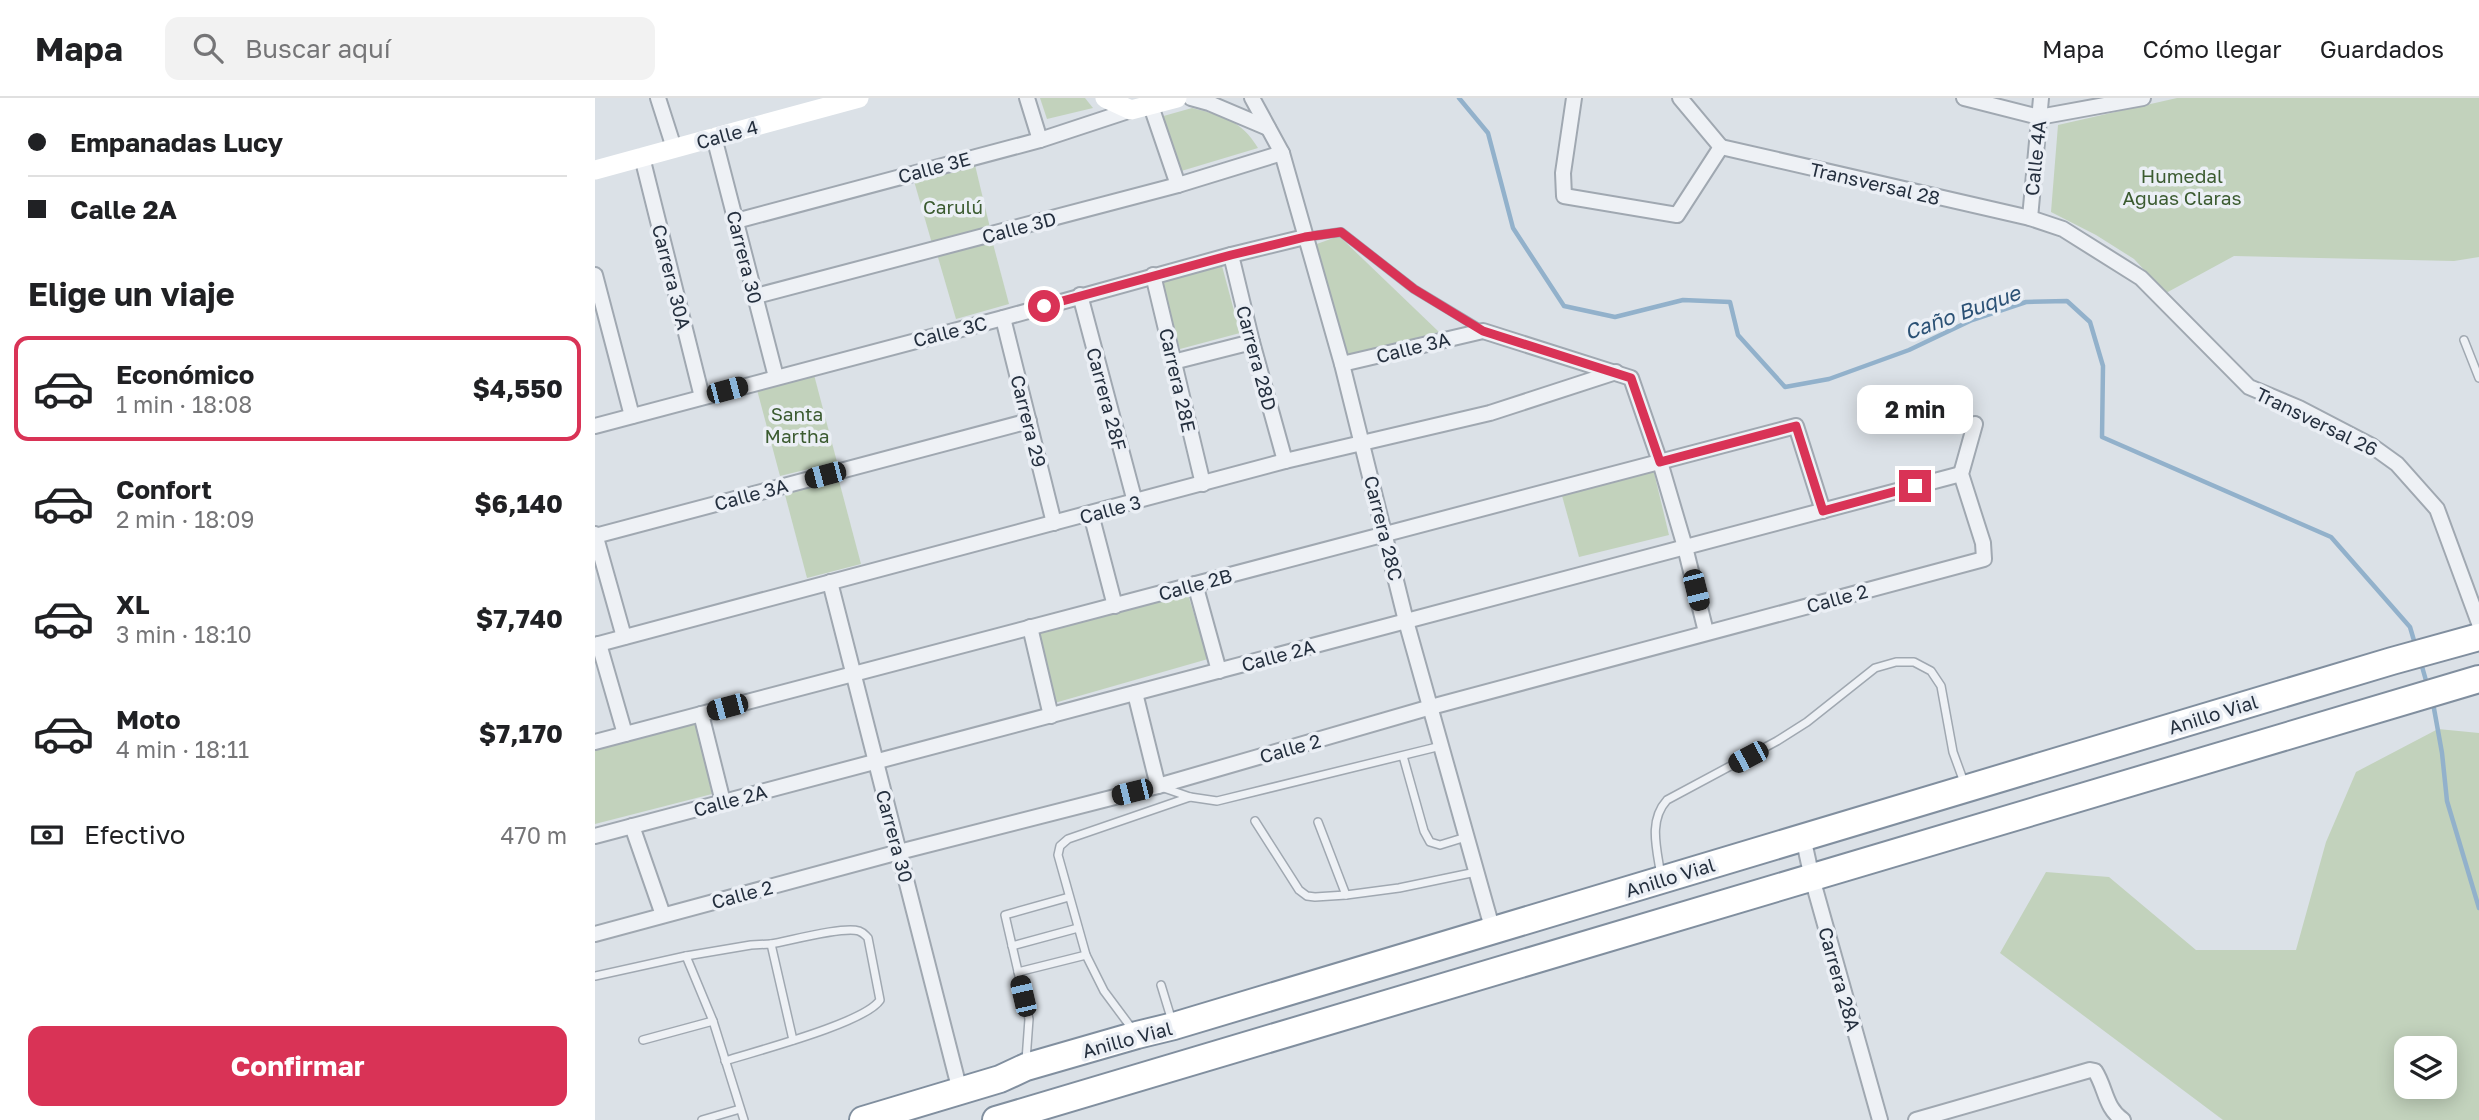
<!DOCTYPE html>
<html lang="es">
<head>
<meta charset="utf-8">
<style>
	body { margin:0; font-family:"Golos Text",sans-serif; background:#f2f2f2; color:#202124; height:100vh; display:flex; flex-direction:column; font-size:26px; white-space:nowrap }
	* { box-sizing:border-box; margin:0 }
	p { font-size:23px; color:#757577 }
	.icon { flex:none; width:38px; height:38px; fill:none; stroke:currentColor; stroke-width:2; stroke-linecap:round; stroke-linejoin:round }
	.map { position:relative; flex:1; overflow:hidden }
	.drawer { display:flex; flex-direction:column; background:#fff; width:595px }
	.drawer>* { flex:none }
	.hud { display:grid; align-content:center; height:154px; padding:0 28px; background:#fff }
	.buttons { position:absolute; left:1799px; top:938px; display:grid; gap:14px }
	.buttons a { display:grid; place-items:center; width:63px; height:63px; border-radius:14px; background:#fff; box-shadow:0 4px 18px #0003; font-size:35px }
	.end { position:absolute; width:32px; height:32px; margin:-16px; border:9px solid #d93356; background:#fff; box-shadow:0 0 0 4px #fff }
	.from { border-radius:50% }
	.bubble { position:absolute; height:49px; border-radius:14px; background:#fff; box-shadow:0 4px 18px #0003; font-size:23px; font-weight:700; line-height:49px; text-align:center }
	.car { position:absolute; width:21px; height:42px; margin:-21px -10px; border-radius:9px; box-shadow:0 0 5px 2px #0007; background:linear-gradient(#222 24%,#8ab4d8 0 40%,#222 0 76%,#8ab4d8 0 86%,#222 0) }
	.hud b { display:flex; align-items:center; gap:24px; height:66px; font-size:26px }
	.hud b+b { border-top:2px solid #e0e0e0 }
	.hud i { width:18px; height:18px; background:#202124 }
	ul { padding:0; list-style:none }
	li { display:flex; align-items:center; gap:21px; height:105px; margin:0 14px 10px; padding:0 14px; border:4px solid transparent; border-radius:14px }
	li div { flex:1 }
	li b { display:block; font-size:26px }
	li em { font-style:normal; font-weight:700 }
	li.current { border-color:#d93356 }
	li>.icon { width:63px; height:63px; stroke-width:1.5 }
	h2 { padding:0 28px; font-size:32px; line-height:84px }
	.pay { display:flex; align-items:center; gap:18px; height:77px; padding:0 28px; font-size:26px }
	.pay p { margin-inline-start:auto }
	.button { display:flex; gap:14px; margin-top:auto; padding:14px 28px }
	.button a { flex:1; height:80px; border-radius:14px; background:#d93356; color:#fff; font-size:28px; font-weight:700; line-height:80px; text-align:center }
	header { display:flex; align-items:center; gap:42px; box-sizing:border-box; height:98px; padding:0 35px; background:#fff; border-bottom:2px solid #e0e0e0 }
	header strong { font-size:33px }
	nav { display:flex; gap:38px; margin-inline-start:auto; font-size:24px }
	.search { width:490px; height:63px; background:#f2f2f2; display:flex; align-items:center; gap:18px; box-sizing:border-box; padding:0 24px; border-radius:14px; color:#757577; font-size:26px }
	main { display:flex; flex:1; min-height:0 }
	.map>svg:first-child { display:block }
</style>
</head>
<body>
<header>
<strong>Mapa</strong>
<div class="search"><svg class="icon" aria-label="search" viewBox="0 0 24 24"><circle cx="10" cy="10" r="6"/><path d="M15 15l6 6"/></svg>Buscar aquí</div>
<nav><a>Mapa</a><a>Cómo llegar</a><a>Guardados</a></nav>
</header>
<main>
<section class="drawer">
<div class="hud">
<b><i class="from"></i>Empanadas Lucy</b>
<b><i></i>Calle 2A</b>
</div>
<h2>Elige un viaje</h2>
<ul>
<li class="current"><svg class="icon" aria-label="car" viewBox="0 0 24 24"><path d="M5 17H2v-5l4-1 3-4h7l3 4 3 1v5h-3M9 17h6M6 11h13"/><circle cx="7" cy="17" r="2"/><circle cx="17" cy="17" r="2"/></svg><div><b>Económico</b><p>1 min · 18:08</p></div><em>$4,550</em></li>
<li><svg class="icon" aria-label="car" viewBox="0 0 24 24"><path d="M5 17H2v-5l4-1 3-4h7l3 4 3 1v5h-3M9 17h6M6 11h13"/><circle cx="7" cy="17" r="2"/><circle cx="17" cy="17" r="2"/></svg><div><b>Confort</b><p>2 min · 18:09</p></div><em>$6,140</em></li>
<li><svg class="icon" aria-label="car" viewBox="0 0 24 24"><path d="M5 17H2v-5l4-1 3-4h7l3 4 3 1v5h-3M9 17h6M6 11h13"/><circle cx="7" cy="17" r="2"/><circle cx="17" cy="17" r="2"/></svg><div><b>XL</b><p>3 min · 18:10</p></div><em>$7,740</em></li>
<li><svg class="icon" aria-label="car" viewBox="0 0 24 24"><path d="M5 17H2v-5l4-1 3-4h7l3 4 3 1v5h-3M9 17h6M6 11h13"/><circle cx="7" cy="17" r="2"/><circle cx="17" cy="17" r="2"/></svg><div><b>Moto</b><p>4 min · 18:11</p></div><em>$7,170</em></li>
</ul>
<div class="pay"><svg class="icon" aria-label="cash" viewBox="0 0 24 24"><path d="M3 7h18v10H3z"/><circle cx="12" cy="12" r="2"/></svg>Efectivo<p>470 m</p></div>
<div class="button"><a>Confirmar</a></div>
</section>
<div class="map">
<svg width="1884" height="1022" viewBox="0 0 1884 1022">
	<rect width="100%" height="100%" fill="#dbe1e7"/>
	<!-- green -->
	<g fill="#c2d2bc" fill-rule="evenodd">
		<polygon points="445,0 490,0 498,10 452,21"/>
		<polygon points="1582,0 1884,0 1884,159 1859,163 1639,158 1571,195 1539,161 1501,137 1456,114 1463,27"/>
		<path d="M597,10C628,18 646,22 663,50L583,74L565,19Z"/>
		<polygon points="380,67 396,134 338,149 319,83"/>
		<polygon points="744,138 844,234 752,258 719,147"/>
		<polygon points="397,142 414,206 361,221 342,156"/>
		<polygon points="627,168 645,235 585,251 567,184"/>
		<polygon points="218,273 242,364 185,378 161,288"/>
		<polygon points="1056,362 1074,437 984,459 964,387"/>
		<polygon points="243,379 266,466 212,480 189,393"/>
		<polygon points="590,487 613,561 456,606 435,527"/>
		<polygon points="99,617 117,696 0,726 0,644"/>
		<path d="M1843,631L1884,635V1022H1628L1405,855L1451,774L1514,779L1601,852H1701L1731,744L1761,674ZM1811,950H1850V989H1811Z"/>
	</g>
	<g fill="none" stroke-linecap="round" stroke-linejoin="round">
		<!-- stream -->
		<g stroke="#92b1cb" stroke-width="4.5">
			<polyline points="864,0 893,35 918,130 969,208 1020,219 1088,202 1135,204 1143,237 1190,289 1234,281 1314,252 1377,222 1431,204 1472,203 1495,224 1508,268 1507,339 1736,439 1815,529 1820,546"/>
			<polyline points="1826,565 1832,586"/>
			<polyline points="1838,605 1847,655 1852,703 1884,810"/>
		</g>
		<!-- lane casing -->
		<g stroke="#a0a8b1" stroke-width="10">
			<g id="lane">
				<polyline points="710,139 746,134 819,191 887,232"/>
				<polyline points="1869,242 1884,280"/>
				<polyline points="808,658 829,733 835,744 845,747 871,739"/>
				<polyline points="569,690 595,699 622,703 846,648"/>
				<polyline points="660,723 704,792 712,798 720,799 751,797 804,790 881,774"/>
				<polyline points="723,724 751,797"/>
				<path d="M1066,778C1062,751 1053,723 1072,702L1182,643L1212,624L1280,570L1301,564H1319L1336,573L1346,588L1358,654L1370,687"/>
				<polyline points="417,848 483,830"/>
				<polyline points="91,858 156,847 176,846 198,942"/>
				<polyline points="423,874 491,857"/>
				<polyline points="0,878 91,858 118,923 149,1022"/>
				<polyline points="566,887 577,923"/>
				<polyline points="538,932 509,893 491,857 463,757 465,748 473,741 595,699"/>
				<polyline points="48,942 118,923"/>
				<polyline points="431,962 434,921 410,817 474,799"/>
				<path d="M130,963C161,953 270,925 285,902L273,840C269,836 269,835 264,833C248,828 194,843 176,846"/>
				<polyline points="107,1022 145,1011"/>
			</g>
		</g>
		<!-- street casing -->
		<g stroke="#a0a8b1" stroke-width="18">
			<g id="street">
				<polyline points="63,0 79,50"/>
				<polyline points="432,0 445,42"/>
				<polyline points="596,0 614,5 673,30"/>
				<polyline points="657,0 687,55 747,266 811,523 898,833"/>
				<polyline points="979,0 968,75 969,98 1082,117 1126,49"/>
				<polyline points="1085,0 1126,49"/>
				<polyline points="1369,0 1444,19 1548,0"/>
				<polyline points="556,8 583,87"/>
				<polyline points="119,39 181,279"/>
				<polyline points="1126,49 1435,120 1468,131 1546,180 1654,289 1704,310 1777,348 1802,366 1842,411 1884,525"/>
				<polyline points="47,59 107,299"/>
				<polyline points="1435,120 1446,0"/>
				<polyline points="141,123 445,42 536,12"/>
				<polyline points="636,157 657,244 690,363"/>
				<polyline points="0,177 37,318"/>
				<polyline points="558,177 608,386"/>
				<polyline points="485,197 540,404"/>
				<polyline points="161,198 583,87 687,55"/>
				<polyline points="408,220 459,425"/>
				<polyline points="578,264 657,244"/>
				<polyline points="747,266 888,233 1036,280 1065,364 1090,449 1111,534"/>
				<polyline points="0,328 408,220 636,157 710,139"/>
				<polyline points="496,416 520,508"/>
				<polyline points="0,436 29,539"/>
				<polyline points="0,438 434,323"/>
				<polyline points="235,484 365,993"/>
				<polyline points="600,486 624,573"/>
				<polyline points="435,529 456,618"/>
				<polyline points="4,546 30,636"/>
				<polyline points="0,547 690,363 895,315 1021,274"/>
				<polyline points="540,595 563,688"/>
				<polyline points="106,616 128,704"/>
				<polyline points="0,644 1201,328 1228,413"/>
				<polyline points="37,728 68,817"/>
				<polyline points="0,738 1366,376"/>
				<polyline points="1208,739 1217,780 1285,1022"/>
				<polyline points="0,836 304,754 563,688 836,609 1389,461 1388,445 1366,376 1380,326"/>
				<path d="M1321,1022L1495,972L1500,973C1511,990 1510,1010 1528,1022"/>
			</g>
		</g>
		<!-- highway casing -->
		<g stroke="#818f9f" stroke-width="30">
			<g id="highway">
				<polyline points="268,1022 405,981 431,969 542,937 579,928 1797,563 1884,539"/>
				<polyline points="401,1022 1884,581"/>
			</g>
		</g>
		<!-- lane -->
		<use href="#lane" stroke="#eef1f5" stroke-width="7"/>
		<!-- street -->
		<use href="#street" stroke="#eef1f5" stroke-width="14"/>
		<!-- secondary -->
		<g stroke="#fff" stroke-width="19">
			<polyline points="510,0 536,12 582,0"/>
			<polyline points="0,72 264,0"/>
		</g>
		<!-- highway -->
		<use href="#highway" stroke="#fff" stroke-width="26"/>
	</g>
	<g fill="none" stroke-linecap="round" stroke-linejoin="round">
		<!-- route -->
		<polyline stroke="#d93356" stroke-width="9" points="449,208 636,157 710,139 746,134 819,191 888,233 1036,280 1065,364 1201,328 1228,413 1320,388"/>
	</g>
	<g text-anchor="middle" dominant-baseline="central" stroke-width="7" stroke-linejoin="round" paint-order="stroke">
		<!-- street labels -->
		<g font-size="19" fill="#242f3e" stroke="#ebeff5">
			<text transform="translate(132 36) rotate(-15)">Calle 4</text>
			<text transform="translate(1440 60) rotate(-84)">Calle 4A</text>
			<text transform="translate(339 69) rotate(-15)">Calle 3E</text>
			<text transform="translate(1280 85) rotate(13)">Transversal 28</text>
			<text transform="translate(424 129) rotate(-15)">Calle 3D</text>
			<text transform="translate(150 159) rotate(76)">Carrera 30</text>
			<text transform="translate(77 179) rotate(76)">Carrera 30A</text>
			<text transform="translate(355 233) rotate(-14)">Calle 3C</text>
			<text transform="translate(818 249) rotate(-14)">Calle 3A</text>
			<text transform="translate(662 260) rotate(75)">Carrera 28D</text>
			<text transform="translate(583 282) rotate(77)">Carrera 28E</text>
			<text transform="translate(512 301) rotate(75)">Carrera 28F</text>
			<text transform="translate(434 323) rotate(76)">Carrera 29</text>
			<text transform="translate(1722 323) rotate(26)">Transversal 26</text>
			<text transform="translate(156 396) rotate(-15)">Calle 3A</text>
			<text transform="translate(515 411) rotate(-15)">Calle 3</text>
			<text transform="translate(789 430) rotate(76)">Carrera 28C</text>
			<text transform="translate(600 486) rotate(-15)">Calle 2B</text>
			<text transform="translate(1242 500) rotate(-15)">Calle 2</text>
			<text transform="translate(683 557) rotate(-15)">Calle 2A</text>
			<text transform="translate(1618 616) rotate(-17)">Anillo Vial</text>
			<text transform="translate(695 650) rotate(-16)">Calle 2</text>
			<text transform="translate(135 702) rotate(-15)">Calle 2A</text>
			<text transform="translate(300 738) rotate(75)">Carrera 30</text>
			<text transform="translate(1075 779) rotate(-17)">Anillo Vial</text>
			<text transform="translate(147 796) rotate(-15)">Calle 2</text>
			<text transform="translate(1245 881) rotate(74)">Carrera 28A</text>
			<text transform="translate(532 941) rotate(-15)">Anillo Vial</text>
		</g>
		<!-- park labels -->
		<g font-size="19" fill="#3b5b30" stroke="#ebeff5">
			<text x="1587" y="77">Humedal<tspan x="1587" dy="22">Aguas Claras</tspan></text>
			<text x="358" y="108">Carulú</text>
			<text x="202" y="315">Santa<tspan x="202" dy="22">Martha</tspan></text>
		</g>
		<!-- water labels -->
		<g font-size="21" font-style="italic" fill="#2b5175" stroke="#ebeff5">
			<text transform="translate(1367 214) rotate(-20)">Caño Buque</text>
		</g>
	</g>
</svg>
<div class="buttons">
<a><svg class="icon" aria-label="layers" viewBox="0 0 24 24"><path d="M12 4l9 5-9 5-9-5zM3 14l9 5 9-5"/></svg></a>
</div>
<i class="end from" style="left:449px;top:208px"></i>
<i class="end" style="left:1320px;top:388px"></i>
<div class="bubble" style="left:1262px;top:287px;width:116px">2 min</div>
<i class="car" style="left:132px;top:292px;rotate:75deg"></i>
<i class="car" style="left:230px;top:377px;rotate:255deg"></i>
<i class="car" style="left:1101px;top:492px;rotate:166deg"></i>
<i class="car" style="left:132px;top:609px;rotate:255deg"></i>
<i class="car" style="left:1153px;top:659px;rotate:242deg"></i>
<i class="car" style="left:537px;top:694px;rotate:256deg"></i>
<i class="car" style="left:428px;top:898px;rotate:347deg"></i>
</div>
</main>
</body>
</html>
